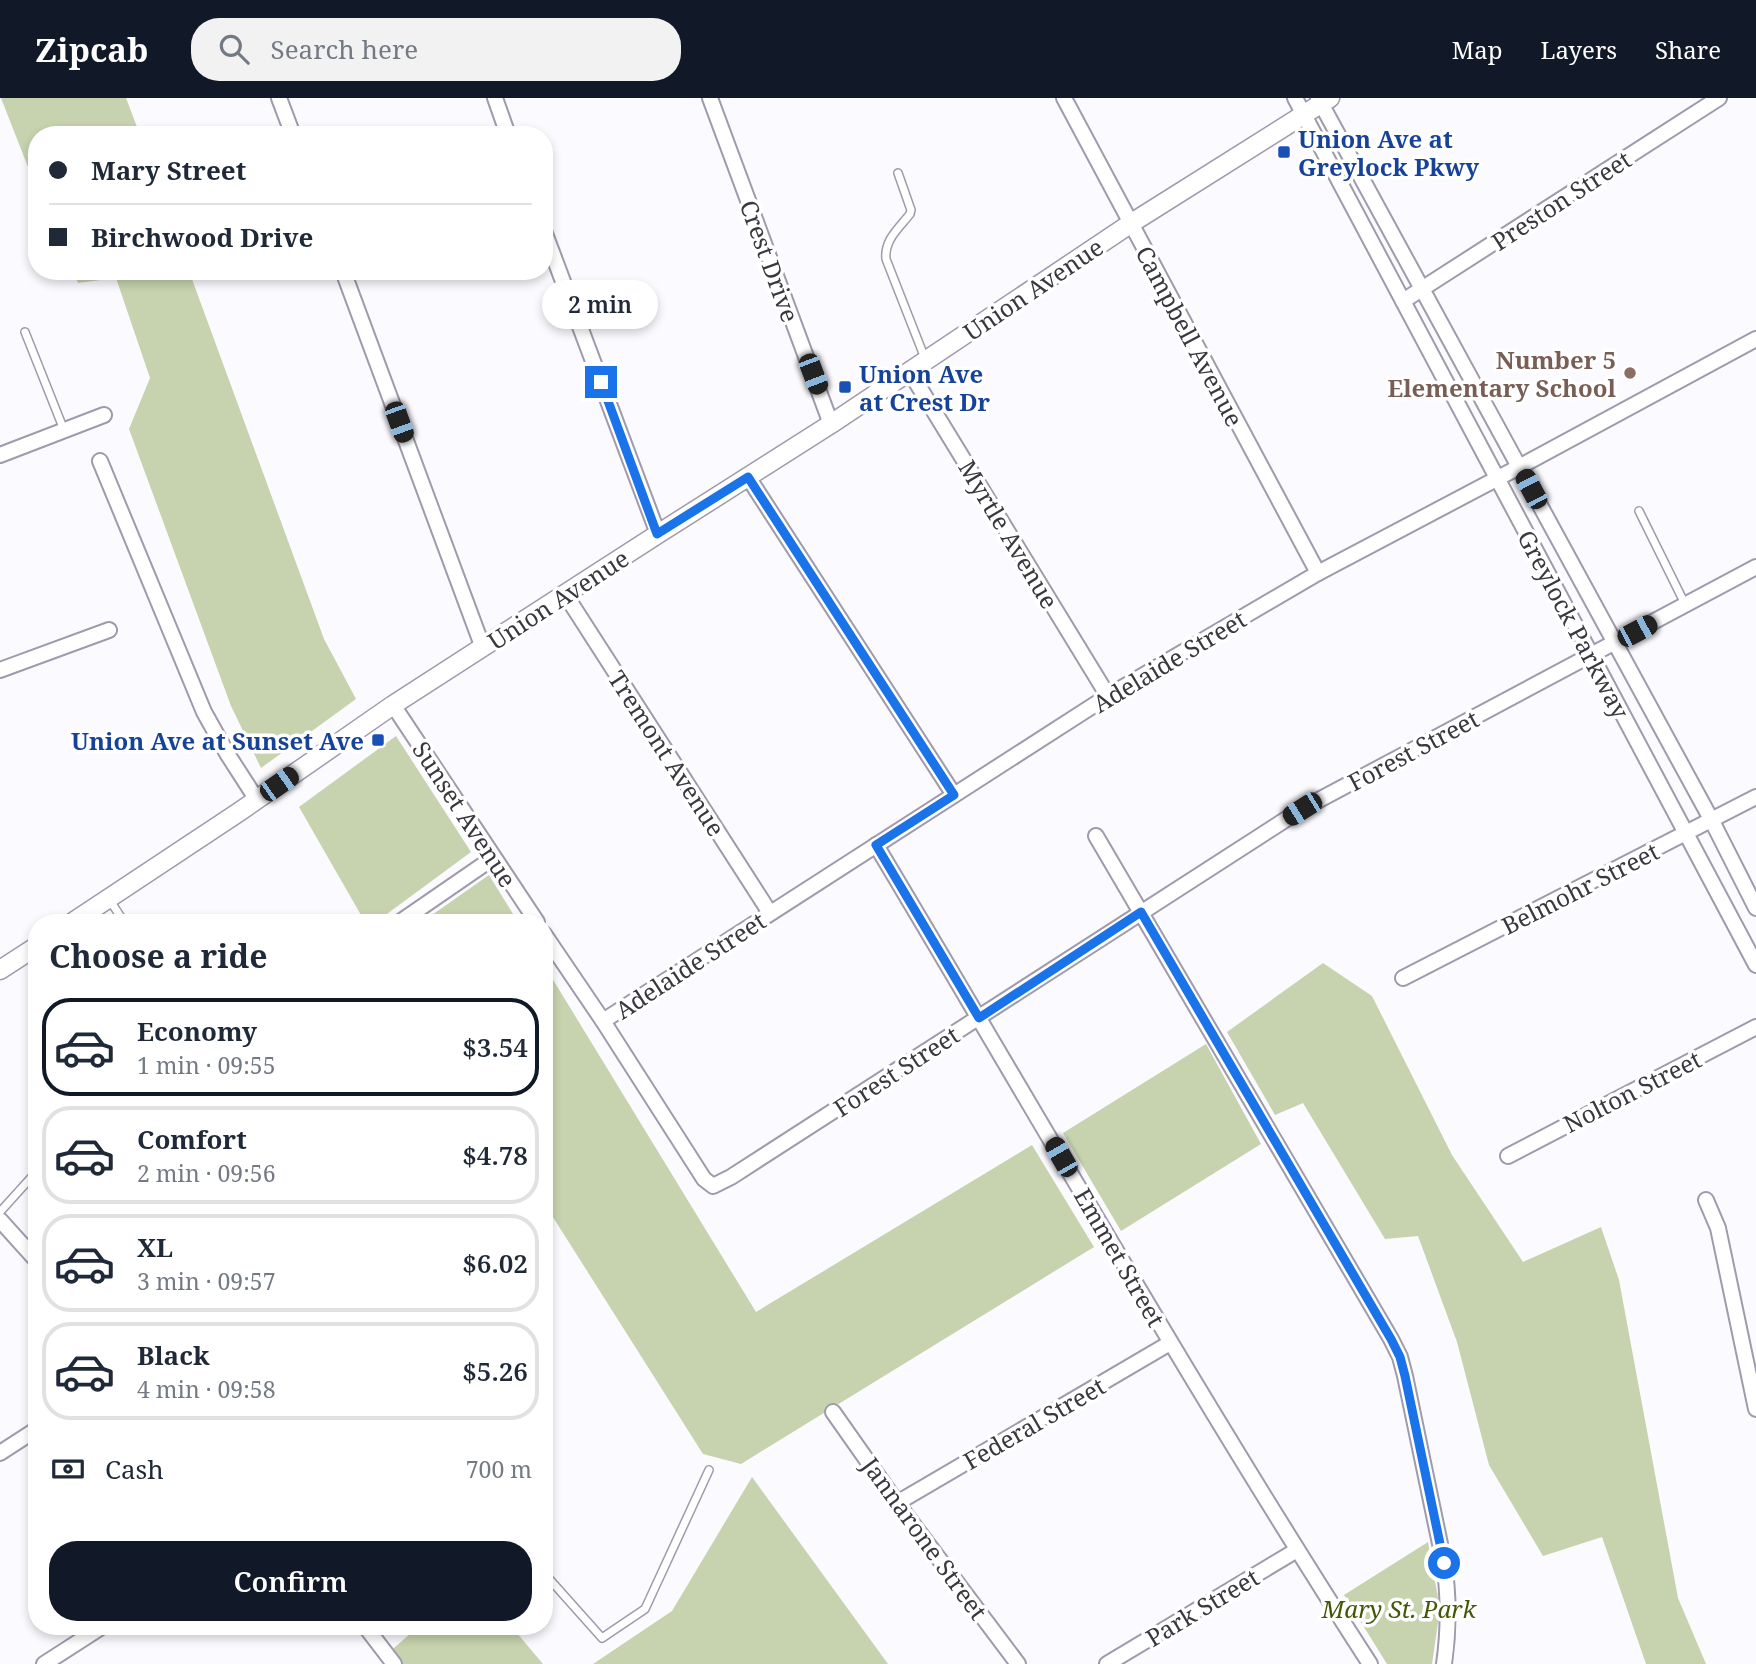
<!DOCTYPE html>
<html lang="en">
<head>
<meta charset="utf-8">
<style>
	body { margin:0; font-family:"Noto Serif",serif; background:#f2f2f3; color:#1f2937; height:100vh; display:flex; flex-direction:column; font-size:26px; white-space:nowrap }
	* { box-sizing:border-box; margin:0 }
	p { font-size:23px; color:#747a83 }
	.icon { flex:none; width:38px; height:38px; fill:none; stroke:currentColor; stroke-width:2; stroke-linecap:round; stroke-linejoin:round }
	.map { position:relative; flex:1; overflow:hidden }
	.side { position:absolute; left:28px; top:816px; width:525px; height:721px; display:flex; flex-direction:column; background:#fff; border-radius:28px; box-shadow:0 4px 10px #0003 }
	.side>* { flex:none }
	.top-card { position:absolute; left:28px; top:28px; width:525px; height:154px; border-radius:28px; box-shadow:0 4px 10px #0003; display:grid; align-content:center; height:154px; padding:0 21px; background:#fff }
	.end { position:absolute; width:32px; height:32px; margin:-16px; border:9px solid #1a73e8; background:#fff; box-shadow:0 0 0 4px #fff }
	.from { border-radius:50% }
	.bubble { position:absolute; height:49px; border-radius:24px; background:#fff; box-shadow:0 4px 10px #0003; font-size:23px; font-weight:600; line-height:49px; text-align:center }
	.car { position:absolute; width:21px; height:42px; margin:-21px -10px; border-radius:9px; box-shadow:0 0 5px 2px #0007; background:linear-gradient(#222 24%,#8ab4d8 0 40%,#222 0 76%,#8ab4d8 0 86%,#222 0) }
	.top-card b { display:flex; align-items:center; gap:24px; height:66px; font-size:26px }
	.top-card b+b { border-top:2px solid #e0e1e3 }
	.top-card i { width:18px; height:18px; background:#1f2937 }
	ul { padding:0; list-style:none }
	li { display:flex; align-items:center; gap:21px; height:98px; margin:0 14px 10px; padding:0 7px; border:4px solid #e0e1e3; border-radius:28px }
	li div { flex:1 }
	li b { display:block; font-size:26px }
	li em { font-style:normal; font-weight:600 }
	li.active { border-color:#111827 }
	li>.icon { width:63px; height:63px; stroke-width:1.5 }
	h2 { padding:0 21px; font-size:32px; line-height:84px }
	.pay { display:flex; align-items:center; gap:18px; height:77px; padding:0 21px; font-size:26px }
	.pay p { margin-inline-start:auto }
	.primary-button { display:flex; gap:14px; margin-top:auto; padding:14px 21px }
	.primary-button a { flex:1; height:80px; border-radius:28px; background:#111827; color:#fff; font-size:28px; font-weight:600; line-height:80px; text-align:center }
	header { display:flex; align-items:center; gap:42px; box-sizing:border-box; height:98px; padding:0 35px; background:#111827; color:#fff }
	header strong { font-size:33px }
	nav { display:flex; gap:38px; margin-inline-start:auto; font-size:24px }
	.search { width:490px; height:63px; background:#f2f2f3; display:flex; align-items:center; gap:18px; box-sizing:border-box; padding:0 24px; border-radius:28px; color:#747a83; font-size:26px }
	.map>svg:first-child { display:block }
</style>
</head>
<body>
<header>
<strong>Zipcab</strong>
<div class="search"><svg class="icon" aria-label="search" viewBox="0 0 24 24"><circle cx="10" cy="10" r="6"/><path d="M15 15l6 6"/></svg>Search here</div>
<nav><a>Map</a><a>Layers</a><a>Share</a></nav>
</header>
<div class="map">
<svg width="1756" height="1566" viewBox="0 0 1756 1566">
	<rect width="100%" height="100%" fill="#fbfafe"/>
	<!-- green -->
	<g fill="#c6d3ae">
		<polygon points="1,0 126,0 140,37 37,37 37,92"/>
		<polygon points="73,173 189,173 324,541 356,601 261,670 231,608 129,331 150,280 116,180 78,185"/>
		<polygon points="396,638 471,754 376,824 365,824 299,709"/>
		<polygon points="489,777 518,824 422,824"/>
		<polygon points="1323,865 1372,898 1452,1057 1523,1164 1601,1129 1619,1182 1678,1500 1706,1566 1646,1566 1602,1439 1543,1458 1489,1367 1457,1244 1418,1138 1385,1141 1303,1005 1275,1017 1227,934"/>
		<polygon points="544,867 756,1214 1032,1047 1094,1149 741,1366 703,1356 544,1105"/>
		<polygon points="1206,946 1261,1046 1121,1133 1063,1035"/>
		<polygon points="752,1379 888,1566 593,1566 672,1513"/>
		<polygon points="1428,1444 1440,1511 1432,1566 1387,1566 1344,1497"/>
		<polygon points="419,1528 511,1528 543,1566 394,1566 387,1556"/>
	</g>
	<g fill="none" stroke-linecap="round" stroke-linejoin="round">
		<!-- service casing -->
		<g stroke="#9f9aac" stroke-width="10">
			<g id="service">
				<path d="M898,75L911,112L910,116C899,130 884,142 886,161L926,263"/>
				<polyline points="25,234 64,332"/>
				<polyline points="1639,413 1685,506"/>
				<polyline points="109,801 124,824"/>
				<polyline points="0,1114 37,1073"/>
				<polyline points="544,1475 602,1540 645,1511 709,1372"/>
			</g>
		</g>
		<!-- minor casing -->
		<g stroke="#9f9aac" stroke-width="18">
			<g id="minor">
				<polyline points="279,0 293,37"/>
				<polyline points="495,0 508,37"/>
				<polyline points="710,0 831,326"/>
				<polyline points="1064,0 1318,475"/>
				<polyline points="1295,0 1756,867"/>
				<polyline points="1318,0 1712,723 1756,810"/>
				<polyline points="544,133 658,436"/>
				<polyline points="343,173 483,550"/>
				<polyline points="1403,203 1719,0"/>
				<polyline points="910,274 1108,598"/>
				<polyline points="0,357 104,317"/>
				<polyline points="100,363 204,614 228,657 257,702"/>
				<polyline points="748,379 954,697"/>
				<polyline points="565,496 770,815"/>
				<polyline points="0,572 109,532"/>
				<polyline points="393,607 537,824"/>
				<path d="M1096,738L1391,1241L1400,1259L1405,1278L1444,1465C1449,1499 1449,1531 1444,1566"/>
				<path d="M876,747C1040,1021 1197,1298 1370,1566"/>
				<polyline points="400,824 493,760"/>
				<polyline points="544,836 603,923 704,1081 713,1088 731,1079 1302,711 1756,469"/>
				<polyline points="1403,880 1756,699"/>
				<polyline points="603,923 1108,598 1318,475 1519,369 1756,241"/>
				<polyline points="1508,1058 1756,929"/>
				<polyline points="1706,1102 1718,1130 1756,1311"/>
				<polyline points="0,1122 37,1163"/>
				<polyline points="833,1314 897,1405 1018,1566"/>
				<polyline points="0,1355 37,1331"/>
				<polyline points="897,1405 1170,1245"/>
				<polyline points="365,1528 394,1566"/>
				<polyline points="44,1566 103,1528"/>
				<polyline points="1107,1566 1297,1452"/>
			</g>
		</g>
		<!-- tertiary casing -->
		<g stroke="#9f9aac" stroke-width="21">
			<g id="tertiary">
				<polyline points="73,824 239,714 393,607 658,436 831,326 1130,126 1330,0"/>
				<polyline points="0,872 37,848"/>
			</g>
		</g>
		<!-- service -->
		<use href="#service" stroke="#fff" stroke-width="7"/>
		<!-- minor -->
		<use href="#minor" stroke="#fff" stroke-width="14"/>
		<!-- tertiary -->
		<use href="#tertiary" stroke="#fff" stroke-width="18"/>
	</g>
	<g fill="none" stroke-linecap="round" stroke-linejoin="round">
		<!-- route -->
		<polyline stroke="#1a73e8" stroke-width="9" points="601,284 657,436 748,379 954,697 876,747 979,920 1141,814 1391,1241 1400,1259 1405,1278 1444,1465"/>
	</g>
	<!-- markers -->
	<g fill="#1a4fb4" stroke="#fff" stroke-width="2.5">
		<rect x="1277" y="47" width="14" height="14" rx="3.5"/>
		<rect x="838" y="282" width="14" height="14" rx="3.5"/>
		<rect x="371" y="635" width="14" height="14" rx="3.5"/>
	</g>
	<circle fill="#8d6e63" stroke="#fff" stroke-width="2.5" cx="1630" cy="275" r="7"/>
	<g text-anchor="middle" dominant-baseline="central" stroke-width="7" stroke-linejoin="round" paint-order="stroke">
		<!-- transit labels -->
		<g font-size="24" font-weight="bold" fill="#164399" stroke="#fff" text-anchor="start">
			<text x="1298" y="40">Union Ave at<tspan x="1298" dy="28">Greylock Pkwy</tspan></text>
			<text x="859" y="275">Union Ave<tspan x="859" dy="28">at Crest Dr</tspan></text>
			<text x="364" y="642" text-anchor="end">Union Ave at Sunset Ave</text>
		</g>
		<!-- street labels -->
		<g font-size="24" fill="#3a373f" stroke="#fff">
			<text transform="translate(1561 102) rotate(-33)">Preston Street</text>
			<text transform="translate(770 163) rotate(70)">Crest Drive</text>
			<text transform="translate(1033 191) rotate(-34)">Union Avenue</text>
			<text transform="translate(1190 238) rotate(62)">Campbell Avenue</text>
			<text transform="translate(1009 436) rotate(59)">Myrtle Avenue</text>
			<text transform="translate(558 501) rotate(-33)">Union Avenue</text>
			<text transform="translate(1574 526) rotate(62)">Greylock Parkway</text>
			<text transform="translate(1169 563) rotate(-31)">Adelaide Street</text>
			<text transform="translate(1413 652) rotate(-28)">Forest Street</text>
			<text transform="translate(667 655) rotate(57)">Tremont Avenue</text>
			<text transform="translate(465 716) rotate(57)">Sunset Avenue</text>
			<text transform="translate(1580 790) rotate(-27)">Belmohr Street</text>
			<text transform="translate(690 867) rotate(-33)">Adelaide Street</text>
			<text transform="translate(896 973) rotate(-33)">Forest Street</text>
			<text transform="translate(1632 993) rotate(-27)">Nolton Street</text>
			<text transform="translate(1120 1159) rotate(60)">Emmet Street</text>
			<text transform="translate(1034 1325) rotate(-30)">Federal Street</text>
			<text transform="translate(925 1440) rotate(54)">Jannarone Street</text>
			<text transform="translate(1202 1509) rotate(-31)">Park Street</text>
		</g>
		<!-- education labels -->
		<g font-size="24" font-weight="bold" fill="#785e54" stroke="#fff" text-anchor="end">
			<text x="1616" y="261">Number 5<tspan x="1616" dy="28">Elementary School</tspan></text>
		</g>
		<!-- park labels -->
		<g font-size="24" font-style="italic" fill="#445707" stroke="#fff">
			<text x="1399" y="1510">Mary St. Park</text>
		</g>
	</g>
</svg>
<i class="end from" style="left:1444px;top:1465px"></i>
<i class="end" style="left:601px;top:284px"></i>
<div class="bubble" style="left:542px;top:182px;width:116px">2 min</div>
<i class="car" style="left:813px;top:276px;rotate:159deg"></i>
<i class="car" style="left:399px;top:324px;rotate:160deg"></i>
<i class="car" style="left:1531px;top:391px;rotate:332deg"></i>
<i class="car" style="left:1637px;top:533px;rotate:62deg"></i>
<i class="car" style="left:279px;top:686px;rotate:55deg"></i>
<i class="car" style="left:1302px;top:711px;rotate:238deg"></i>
<i class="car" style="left:1061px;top:1059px;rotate:330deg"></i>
<div class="top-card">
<b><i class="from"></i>Mary Street</b>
<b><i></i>Birchwood Drive</b>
</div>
<section class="side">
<h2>Choose a ride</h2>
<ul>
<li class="active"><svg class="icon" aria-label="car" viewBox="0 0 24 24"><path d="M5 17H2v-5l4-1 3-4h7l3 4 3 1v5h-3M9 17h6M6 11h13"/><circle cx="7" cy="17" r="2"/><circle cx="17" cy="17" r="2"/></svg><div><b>Economy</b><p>1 min · 09:55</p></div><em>$3.54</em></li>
<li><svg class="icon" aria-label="car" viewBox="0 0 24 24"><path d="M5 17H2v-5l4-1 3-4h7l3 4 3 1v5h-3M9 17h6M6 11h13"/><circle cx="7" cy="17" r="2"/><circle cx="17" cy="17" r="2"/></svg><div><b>Comfort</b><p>2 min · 09:56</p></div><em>$4.78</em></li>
<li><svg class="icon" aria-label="car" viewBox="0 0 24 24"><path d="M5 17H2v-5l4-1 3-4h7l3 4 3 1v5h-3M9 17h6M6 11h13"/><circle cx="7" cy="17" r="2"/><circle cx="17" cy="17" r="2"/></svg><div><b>XL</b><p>3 min · 09:57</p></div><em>$6.02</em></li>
<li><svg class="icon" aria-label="car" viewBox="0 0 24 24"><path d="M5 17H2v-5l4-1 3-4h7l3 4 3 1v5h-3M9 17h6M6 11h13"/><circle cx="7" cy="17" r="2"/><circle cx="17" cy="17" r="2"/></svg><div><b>Black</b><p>4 min · 09:58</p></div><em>$5.26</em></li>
</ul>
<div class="pay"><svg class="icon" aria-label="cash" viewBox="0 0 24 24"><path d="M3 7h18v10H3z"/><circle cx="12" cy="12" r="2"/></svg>Cash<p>700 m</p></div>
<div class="primary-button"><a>Confirm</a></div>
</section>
</div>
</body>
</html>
